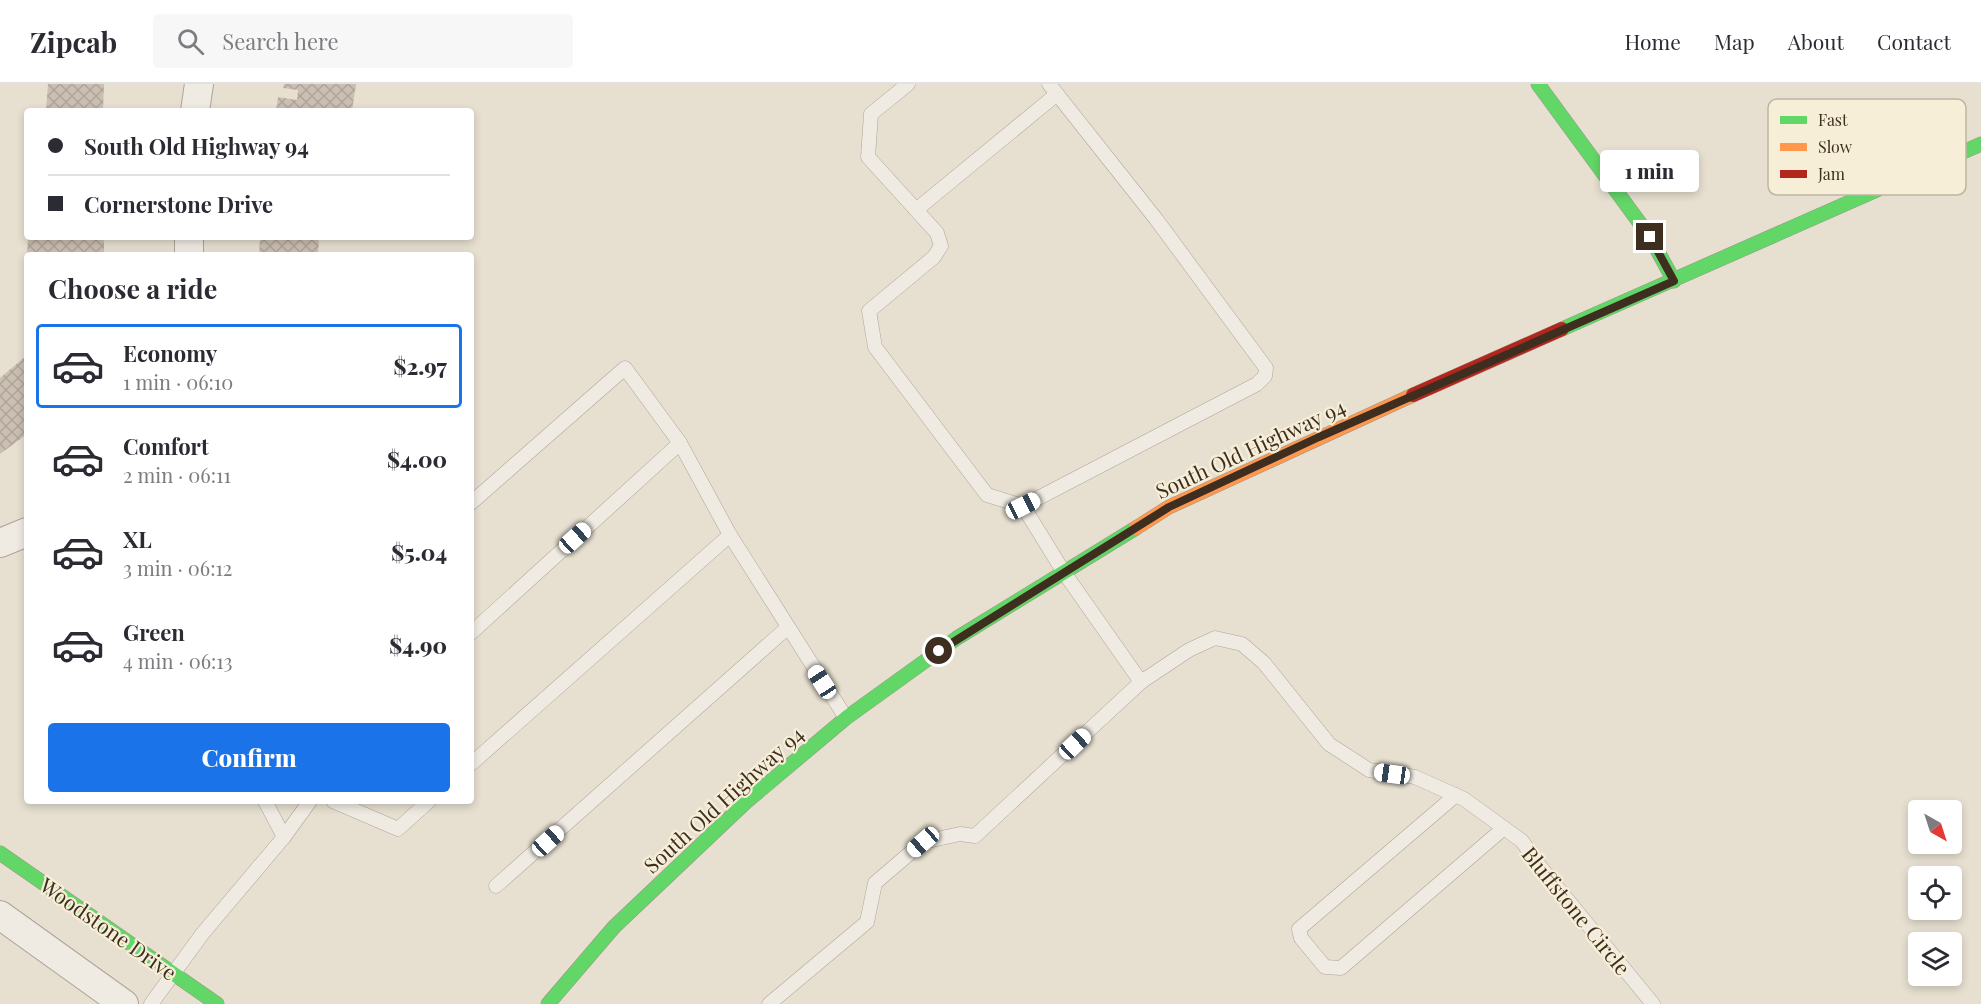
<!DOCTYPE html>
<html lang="en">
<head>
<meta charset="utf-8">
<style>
	body { margin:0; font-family:"Playfair Display",serif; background:#f7f7f7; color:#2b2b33; height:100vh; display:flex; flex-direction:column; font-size:22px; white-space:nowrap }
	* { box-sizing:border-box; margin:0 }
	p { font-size:20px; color:#7c7c81 }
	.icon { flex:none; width:33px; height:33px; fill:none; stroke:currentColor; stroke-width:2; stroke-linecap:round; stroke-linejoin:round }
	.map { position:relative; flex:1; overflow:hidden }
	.panel { position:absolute; left:24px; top:168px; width:450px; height:552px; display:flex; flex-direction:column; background:#fff; border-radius:6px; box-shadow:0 3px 9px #0003 }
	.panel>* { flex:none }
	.top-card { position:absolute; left:24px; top:24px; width:450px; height:132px; border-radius:6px; box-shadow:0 3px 9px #0003; display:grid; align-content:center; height:132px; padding:0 24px; background:#fff }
	.needle { width:39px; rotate:141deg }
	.buttons { position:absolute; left:1908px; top:716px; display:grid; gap:12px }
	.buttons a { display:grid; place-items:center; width:54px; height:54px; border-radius:6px; background:#fff; box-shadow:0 3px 9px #0003; font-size:30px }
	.end { position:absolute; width:27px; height:27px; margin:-14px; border:8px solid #3d2e20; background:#fff; box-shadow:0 0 0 3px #fff }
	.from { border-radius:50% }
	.bubble { position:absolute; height:42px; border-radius:6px; background:#fff; box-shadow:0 3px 9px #0003; font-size:20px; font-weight:800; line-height:42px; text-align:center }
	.car { position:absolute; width:18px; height:36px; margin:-18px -9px; border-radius:8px; box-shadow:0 0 4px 2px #0007; background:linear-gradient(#fff 24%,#345 0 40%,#fff 0 76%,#345 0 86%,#fff 0) }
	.top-card b { display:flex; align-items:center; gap:21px; height:57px; font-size:22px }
	.top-card b+b { border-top:2px solid #e1e1e2 }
	.top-card i { width:15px; height:15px; background:#2b2b33 }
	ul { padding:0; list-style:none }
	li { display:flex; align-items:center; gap:18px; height:84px; margin:0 12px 9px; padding:0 12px; border:3px solid transparent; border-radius:6px }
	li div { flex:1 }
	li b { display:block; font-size:22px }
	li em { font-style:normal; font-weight:800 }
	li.on { border-color:#1a73e8 }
	li>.icon { width:54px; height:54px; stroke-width:1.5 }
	h2 { padding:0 24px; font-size:27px; line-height:72px }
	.action { display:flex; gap:12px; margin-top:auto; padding:12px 24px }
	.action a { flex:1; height:69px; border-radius:6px; background:#1a73e8; color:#fff; font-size:24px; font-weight:800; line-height:69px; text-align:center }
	header { display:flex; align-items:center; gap:36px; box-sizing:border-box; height:84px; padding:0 30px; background:#fff; border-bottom:2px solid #e1e1e2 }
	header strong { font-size:28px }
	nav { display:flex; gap:33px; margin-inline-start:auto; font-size:21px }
	.search { width:420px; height:54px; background:#f7f7f7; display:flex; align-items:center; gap:15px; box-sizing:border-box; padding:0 21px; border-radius:6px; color:#7c7c81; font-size:22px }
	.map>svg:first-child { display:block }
</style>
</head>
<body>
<header>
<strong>Zipcab</strong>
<div class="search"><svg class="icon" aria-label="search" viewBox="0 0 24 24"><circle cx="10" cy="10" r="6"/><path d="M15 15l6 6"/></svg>Search here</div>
<nav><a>Home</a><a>Map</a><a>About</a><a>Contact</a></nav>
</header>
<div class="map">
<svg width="1981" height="920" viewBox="0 0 1981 920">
	<defs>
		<pattern id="building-cross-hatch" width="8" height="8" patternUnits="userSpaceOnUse" patternTransform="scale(1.5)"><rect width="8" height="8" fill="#cbbfb2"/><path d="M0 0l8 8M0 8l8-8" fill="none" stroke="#afa499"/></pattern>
	</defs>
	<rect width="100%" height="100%" fill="#e7e0d1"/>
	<!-- building -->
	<g fill="url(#building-cross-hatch)">
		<polygon points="48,0 104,0 103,27 46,27"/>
		<polygon points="284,0 356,0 352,27 276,27 278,13 297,16 298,6 283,4"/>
		<polygon points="28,153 104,153 104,171 27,171"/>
		<polygon points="260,153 319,153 318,171 259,171"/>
		<polygon points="27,271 27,350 0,370 0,294"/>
	</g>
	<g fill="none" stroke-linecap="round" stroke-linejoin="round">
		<!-- lane casing -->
		<g stroke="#ada599" stroke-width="15">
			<g id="lane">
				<polyline points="908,0 871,30 868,73 937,149 941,162 934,173 869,227 875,263 987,411 1023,422 1063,487 1141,598"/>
				<polyline points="916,126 1057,10"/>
				<polyline points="471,419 625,284 680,359 730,451 846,634"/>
				<polyline points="1023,422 1257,300 1265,292 1266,284 1156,135 1049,0"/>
				<polyline points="471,549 680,359"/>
				<polyline points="471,680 730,451"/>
				<polyline points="1456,711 1299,845 1301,854 1325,883 1341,884 1504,744"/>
				<polyline points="333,717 398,745 429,717"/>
				<polyline points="284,753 310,717"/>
				<polyline points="496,802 787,544"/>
				<polyline points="151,920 203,849 284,753 265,717"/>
				<polyline points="769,920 867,838 875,799 923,758 960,750 975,752 1141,598 1189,566 1215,554 1242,560 1264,579 1329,660 1369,686 1415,693 1464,715 1522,757 1538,780 1653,920"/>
			</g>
		</g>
		<!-- street casing -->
		<g stroke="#ada599" stroke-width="30">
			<g id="street">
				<polyline points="195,27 199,0"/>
				<polyline points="189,171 189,153"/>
				<polyline points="0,459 27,448"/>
				<polyline points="0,831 124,920"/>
			</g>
		</g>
		<!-- fast casing -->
		<g stroke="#9c958a" stroke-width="15">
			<g id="fast">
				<polyline points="1538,0 1650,153 1674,197"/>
				<polyline points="1562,245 1981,60"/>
				<polyline points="0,769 217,920"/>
				<polyline points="548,920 614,843 746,718 846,634 957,554 1136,444"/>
			</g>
		</g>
		<!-- slow casing -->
		<g stroke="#9c958a" stroke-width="15">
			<polyline id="slow" points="1136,444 1169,423 1413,311"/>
		</g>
		<!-- jam casing -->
		<g stroke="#9c958a" stroke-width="15">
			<polyline id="jam" points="1413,311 1562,245"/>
		</g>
		<!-- lane -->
		<use href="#lane" stroke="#efebe3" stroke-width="14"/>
		<!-- street -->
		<use href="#street" stroke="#efebe3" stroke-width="28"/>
		<!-- fast -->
		<use href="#fast" stroke="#63d668" stroke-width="14"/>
		<!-- slow -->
		<use href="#slow" stroke="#ff974d" stroke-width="14"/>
		<!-- jam -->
		<use href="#jam" stroke="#b3261e" stroke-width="14"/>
	</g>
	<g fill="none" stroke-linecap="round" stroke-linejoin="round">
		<!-- route -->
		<polyline stroke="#3d2e20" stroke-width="8" points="939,567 1169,423 1319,353 1674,197 1650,153"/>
	</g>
	<g text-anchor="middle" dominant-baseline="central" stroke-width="4.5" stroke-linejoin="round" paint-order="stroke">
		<!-- street labels -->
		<g font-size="21" fill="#3d2e20" stroke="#f7eed8">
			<text transform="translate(1250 364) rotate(-25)">South Old Highway 94</text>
			<text transform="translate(723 715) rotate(-42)">South Old Highway 94</text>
			<text transform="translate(1577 826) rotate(51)">Bluffstone Circle</text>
			<text transform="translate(109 844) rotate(35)">Woodstone Drive</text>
		</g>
	</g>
	<!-- legend -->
	<rect x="1768" y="15" width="198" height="96" rx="9" fill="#f7eed8" stroke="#bfb4a1" stroke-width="1.5"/>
	<rect x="1780" y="32" width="27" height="8" fill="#63d668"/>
	<rect x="1780" y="59" width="27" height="8" fill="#ff974d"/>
	<rect x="1780" y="86" width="27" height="8" fill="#b3261e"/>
	<g font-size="16" fill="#3d2e20">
		<text x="1818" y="42">Fast</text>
		<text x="1818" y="69">Slow</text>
		<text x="1818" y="96">Jam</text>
	</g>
</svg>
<div class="buttons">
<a><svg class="needle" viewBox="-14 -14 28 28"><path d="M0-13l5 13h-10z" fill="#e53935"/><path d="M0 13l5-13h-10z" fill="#7c7c81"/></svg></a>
<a><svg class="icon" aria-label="locate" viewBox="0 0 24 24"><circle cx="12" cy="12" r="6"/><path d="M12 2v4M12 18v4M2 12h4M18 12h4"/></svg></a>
<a><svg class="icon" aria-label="layers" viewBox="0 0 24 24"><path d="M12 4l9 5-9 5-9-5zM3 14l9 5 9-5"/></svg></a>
</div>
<i class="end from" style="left:939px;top:567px"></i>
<i class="end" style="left:1650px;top:153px"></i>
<div class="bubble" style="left:1600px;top:66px;width:99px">1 min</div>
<i class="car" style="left:1023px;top:422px;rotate:63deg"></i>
<i class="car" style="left:575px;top:454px;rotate:48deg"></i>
<i class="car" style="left:822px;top:598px;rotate:327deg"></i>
<i class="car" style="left:1075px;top:660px;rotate:47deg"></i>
<i class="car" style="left:1392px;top:690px;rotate:278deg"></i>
<i class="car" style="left:548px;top:757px;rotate:48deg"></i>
<i class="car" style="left:923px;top:758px;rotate:229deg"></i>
<div class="top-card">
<b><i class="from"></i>South Old Highway 94</b>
<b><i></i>Cornerstone Drive</b>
</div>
<section class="panel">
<h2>Choose a ride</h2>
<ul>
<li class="on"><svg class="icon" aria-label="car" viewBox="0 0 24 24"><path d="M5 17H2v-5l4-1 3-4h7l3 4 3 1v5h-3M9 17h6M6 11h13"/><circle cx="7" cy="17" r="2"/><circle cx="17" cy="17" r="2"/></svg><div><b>Economy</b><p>1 min · 06:10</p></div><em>$2.97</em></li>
<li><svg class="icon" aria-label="car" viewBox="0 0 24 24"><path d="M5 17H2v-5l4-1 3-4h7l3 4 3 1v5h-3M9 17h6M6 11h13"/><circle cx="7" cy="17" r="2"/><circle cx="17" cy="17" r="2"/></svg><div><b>Comfort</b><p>2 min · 06:11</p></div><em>$4.00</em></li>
<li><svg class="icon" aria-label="car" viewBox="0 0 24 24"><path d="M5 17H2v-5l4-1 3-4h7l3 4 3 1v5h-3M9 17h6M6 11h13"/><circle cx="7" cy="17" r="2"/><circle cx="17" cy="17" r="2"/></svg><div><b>XL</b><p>3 min · 06:12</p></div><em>$5.04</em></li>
<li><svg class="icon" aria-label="car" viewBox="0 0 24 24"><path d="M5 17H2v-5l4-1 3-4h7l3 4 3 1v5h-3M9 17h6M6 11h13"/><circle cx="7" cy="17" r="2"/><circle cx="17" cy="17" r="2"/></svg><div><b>Green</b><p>4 min · 06:13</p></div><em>$4.90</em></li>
</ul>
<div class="action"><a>Confirm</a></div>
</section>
</div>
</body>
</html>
